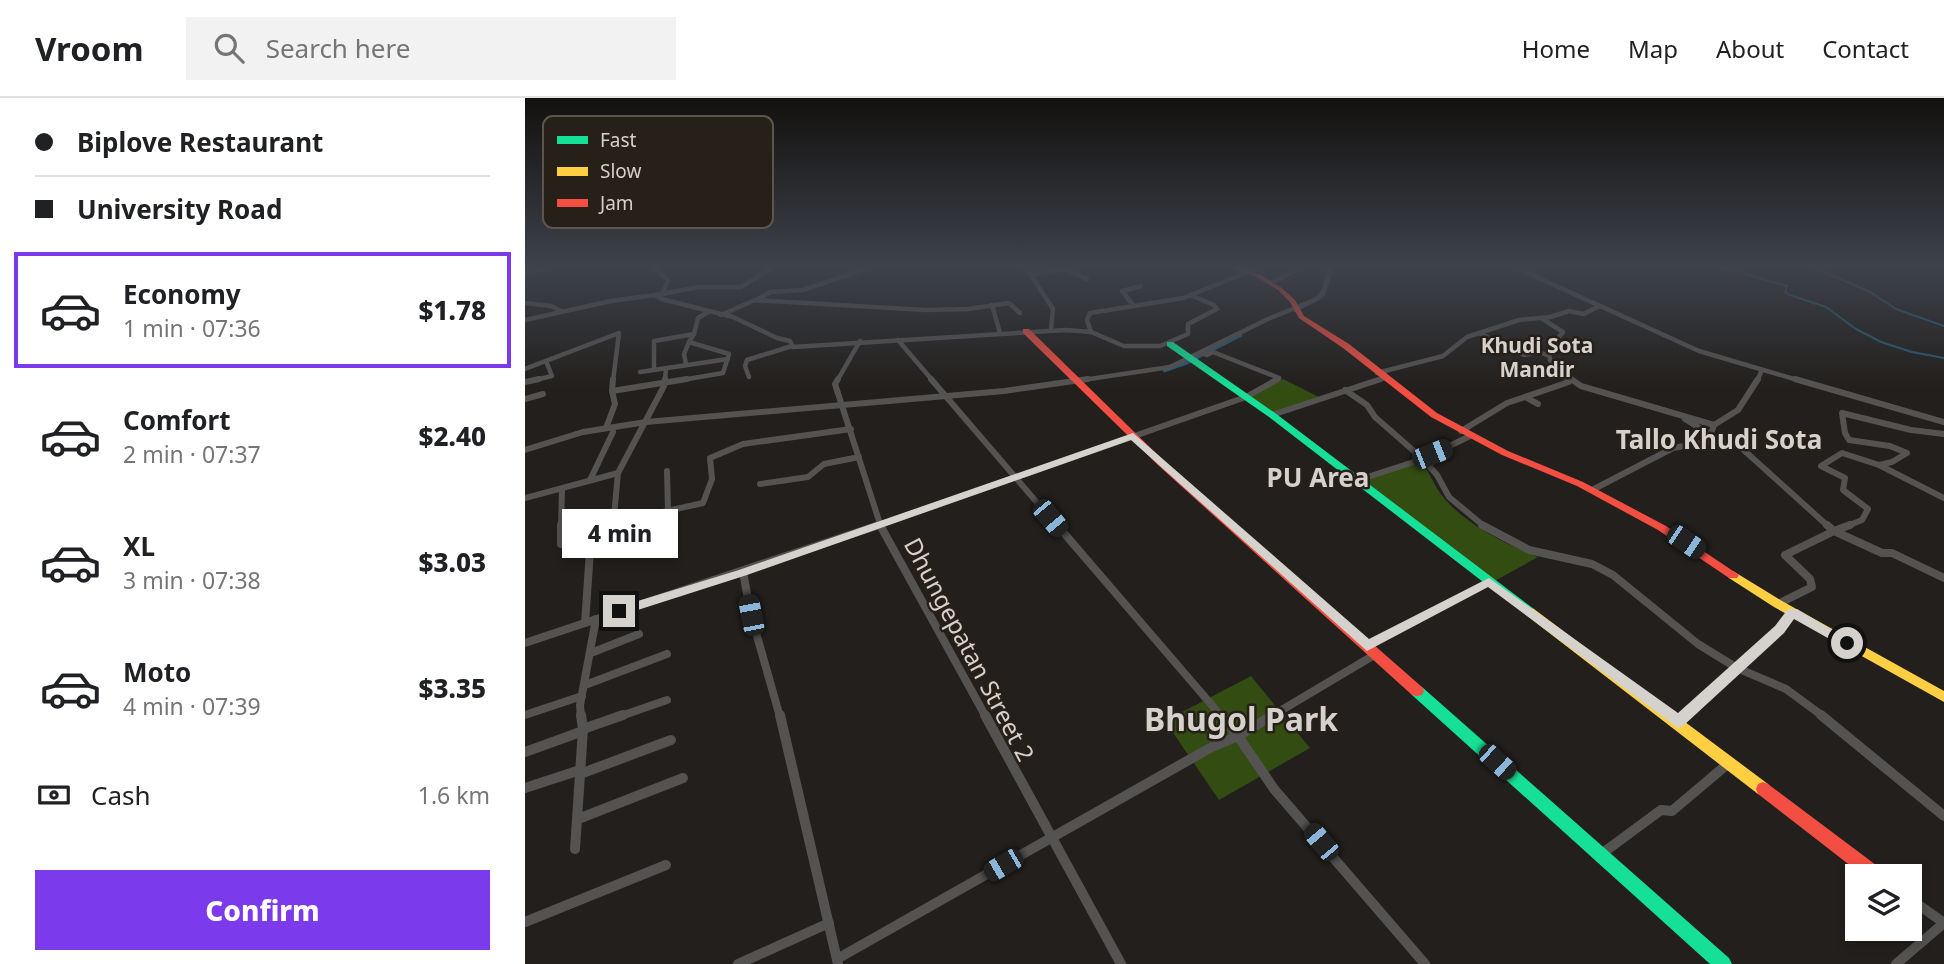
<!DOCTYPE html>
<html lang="en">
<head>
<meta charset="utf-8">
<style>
	body { margin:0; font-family:"Noto Sans",sans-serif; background:#f2f2f2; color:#202124; height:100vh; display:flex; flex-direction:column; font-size:26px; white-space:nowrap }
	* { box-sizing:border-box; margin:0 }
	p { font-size:23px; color:#757577 }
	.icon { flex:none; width:38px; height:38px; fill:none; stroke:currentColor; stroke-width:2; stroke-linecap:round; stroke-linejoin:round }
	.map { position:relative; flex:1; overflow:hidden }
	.side { display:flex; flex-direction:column; background:#fff; width:525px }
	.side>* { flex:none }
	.hud { display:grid; align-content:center; height:154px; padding:0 35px; background:#fff }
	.controls { position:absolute; left:1320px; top:766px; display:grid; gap:14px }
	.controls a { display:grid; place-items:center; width:77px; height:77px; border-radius:0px; background:#fff; box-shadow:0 4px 10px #0003; font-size:35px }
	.end { position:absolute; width:32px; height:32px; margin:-16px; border:9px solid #d5d1cc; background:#111; box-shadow:0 0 0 4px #111 }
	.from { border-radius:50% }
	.bubble { position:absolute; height:49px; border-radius:0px; background:#fff; box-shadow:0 4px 10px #0003; font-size:23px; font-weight:800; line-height:49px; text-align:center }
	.car { position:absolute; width:21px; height:42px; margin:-21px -10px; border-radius:9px; box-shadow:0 0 5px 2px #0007; background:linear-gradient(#222 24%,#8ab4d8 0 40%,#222 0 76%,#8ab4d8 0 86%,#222 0) }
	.hud b { display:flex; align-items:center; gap:24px; height:66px; font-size:26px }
	.hud b+b { border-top:2px solid #e0e0e0 }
	.hud i { width:18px; height:18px; background:#202124 }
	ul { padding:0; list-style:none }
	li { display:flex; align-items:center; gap:21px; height:116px; margin:0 14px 10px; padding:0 21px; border:4px solid transparent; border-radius:0px }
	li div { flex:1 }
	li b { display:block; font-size:26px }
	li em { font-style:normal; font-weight:800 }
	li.on { border-color:#7c3aed }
	li>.icon { width:63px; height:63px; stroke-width:1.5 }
	.pay { display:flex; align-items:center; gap:18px; height:77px; padding:0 35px; font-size:26px }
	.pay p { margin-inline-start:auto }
	.button { display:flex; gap:14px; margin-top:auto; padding:14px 35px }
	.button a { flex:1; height:80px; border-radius:0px; background:#7c3aed; color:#fff; font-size:28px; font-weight:800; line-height:80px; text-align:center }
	header { display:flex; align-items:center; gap:42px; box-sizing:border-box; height:98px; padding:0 35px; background:#fff; border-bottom:2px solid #e0e0e0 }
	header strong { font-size:33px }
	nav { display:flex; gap:38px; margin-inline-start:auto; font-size:24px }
	.search { width:490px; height:63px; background:#f2f2f2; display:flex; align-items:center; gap:18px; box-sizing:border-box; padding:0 24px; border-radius:0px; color:#757577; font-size:26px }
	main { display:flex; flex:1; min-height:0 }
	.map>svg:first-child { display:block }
</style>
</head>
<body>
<header>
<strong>Vroom</strong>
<div class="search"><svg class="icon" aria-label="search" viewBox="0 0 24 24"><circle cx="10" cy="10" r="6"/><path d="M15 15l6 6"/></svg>Search here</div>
<nav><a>Home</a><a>Map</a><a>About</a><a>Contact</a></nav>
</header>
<main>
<section class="side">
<div class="hud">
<b><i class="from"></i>Biplove Restaurant</b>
<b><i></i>University Road</b>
</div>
<ul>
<li class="on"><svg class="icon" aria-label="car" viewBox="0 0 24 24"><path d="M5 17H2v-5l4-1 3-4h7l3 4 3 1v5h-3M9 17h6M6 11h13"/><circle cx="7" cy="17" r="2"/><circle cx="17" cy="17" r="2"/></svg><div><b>Economy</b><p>1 min · 07:36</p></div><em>$1.78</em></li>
<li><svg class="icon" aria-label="car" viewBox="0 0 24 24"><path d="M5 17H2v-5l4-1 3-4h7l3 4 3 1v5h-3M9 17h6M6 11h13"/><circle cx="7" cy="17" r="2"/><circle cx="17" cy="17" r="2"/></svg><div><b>Comfort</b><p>2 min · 07:37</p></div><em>$2.40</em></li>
<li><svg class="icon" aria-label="car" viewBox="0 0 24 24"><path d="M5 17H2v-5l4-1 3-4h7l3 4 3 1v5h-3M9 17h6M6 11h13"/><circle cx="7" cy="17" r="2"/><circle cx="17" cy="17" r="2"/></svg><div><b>XL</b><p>3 min · 07:38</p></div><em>$3.03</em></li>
<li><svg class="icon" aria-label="car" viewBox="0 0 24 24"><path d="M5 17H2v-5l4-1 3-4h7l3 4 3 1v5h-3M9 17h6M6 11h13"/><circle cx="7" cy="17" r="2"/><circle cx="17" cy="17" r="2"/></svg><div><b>Moto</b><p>4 min · 07:39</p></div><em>$3.35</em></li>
</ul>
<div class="pay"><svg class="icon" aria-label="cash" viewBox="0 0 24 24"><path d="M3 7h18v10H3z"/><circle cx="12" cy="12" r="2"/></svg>Cash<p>1.6 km</p></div>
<div class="button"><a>Confirm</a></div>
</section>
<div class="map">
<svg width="1419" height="866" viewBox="0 0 1419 866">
	<rect width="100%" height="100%" fill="#221f1c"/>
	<!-- green -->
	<g fill="#334c12">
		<polygon points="758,281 794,299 747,315 724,299"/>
		<path d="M896,364C904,373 907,383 913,392C933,423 980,446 1013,459L968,484L834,383Z"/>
		<polygon points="726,578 785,650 694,702 640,623"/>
	</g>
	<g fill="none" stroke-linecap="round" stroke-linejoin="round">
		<!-- stream -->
		<g stroke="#285b77" stroke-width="2">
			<polyline points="1198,170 1262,188 1260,194 1265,197 1301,209 1331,231 1356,244 1387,254 1419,260"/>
			<polyline points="1290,170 1345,194 1371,211 1419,228"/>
		</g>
		<!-- canal -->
		<g stroke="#285b77" stroke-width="4.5">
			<polyline points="770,212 797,198 807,170"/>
			<polyline points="640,272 660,265 715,237"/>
		</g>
		<!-- street-far3 -->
		<g stroke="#555352" stroke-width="4.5">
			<polyline points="129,170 143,182 137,196 130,197 137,201 208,219 252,240 265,243 268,249 541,232 566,234 599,248 635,248 663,236 663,226 692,211 689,207 665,197"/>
			<polyline points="501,170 528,211 526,232"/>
			<polyline points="992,170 1174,253 1276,283"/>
			<polyline points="540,171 562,181"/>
			<polyline points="0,176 24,170"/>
			<polyline points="506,177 540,171 537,170"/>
			<polyline points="746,185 775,170"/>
			<polyline points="137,196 173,189 216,189 247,170"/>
			<polyline points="231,202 245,194 278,192 343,170"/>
			<polyline points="0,205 26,208 36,213"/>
			<polyline points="467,207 475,235"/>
			<polyline points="609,208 597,193 616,188"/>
			<polyline points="196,217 230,202 401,212 443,211 484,205 495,215"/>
			<polyline points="1016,220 1038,234 1023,252 1026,266 1049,283"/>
			<polyline points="0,222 86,203 130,197"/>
			<polyline points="566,234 562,222 565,215 658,200 733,170"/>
			<polyline points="169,236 173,220 183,214"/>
			<polyline points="956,236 999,257 1014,254 1022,257"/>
			<polyline points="373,242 408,283"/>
			<polyline points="676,255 682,257 688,254 754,280"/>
			<polyline points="0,271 94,235 88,283"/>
			<polyline points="129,271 129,243 169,236 164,244"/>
			<polyline points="115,274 203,261"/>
			<polyline points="852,275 918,258 942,239 994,222 1025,219 1044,213 1059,216 1074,208"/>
			<polyline points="224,279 220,268 222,262 267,248"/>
			<polyline points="1041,279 1043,283"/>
			<polyline points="6,283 27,278 21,263"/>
			<polyline points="140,283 141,270"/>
			<polyline points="151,283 198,275 204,256 164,244 159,256 161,267"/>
			<polyline points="312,283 335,243"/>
			<polyline points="551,283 645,269 743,221 792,201 799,193 804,170"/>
			<polyline points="749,283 754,280"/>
			<polyline points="851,283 859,280"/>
			<polyline points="1232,283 1236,274"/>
		</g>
		<!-- street-far2 -->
		<g stroke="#555352" stroke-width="6">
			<polyline points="313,281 310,286 356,429"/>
			<polyline points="406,281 533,429"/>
			<polyline points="1046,281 1056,288 1189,327"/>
			<polyline points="1270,281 1419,324"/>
			<polyline points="0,284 14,281"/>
			<polyline points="820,292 842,307 850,319 898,361 912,377 924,399 960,429"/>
			<polyline points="87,293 162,281"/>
			<polyline points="1000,299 1013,306"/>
			<polyline points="0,301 18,296"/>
			<polyline points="747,317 856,281"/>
			<polyline points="1160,321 1186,337"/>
			<polyline points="81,330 90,306 87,293 88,281"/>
			<polyline points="936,333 982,305 1044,284 1042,281"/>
			<polyline points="1419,336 1386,332 1317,315 1320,335 1324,342 1365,348 1382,355 1367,364 1354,367 1419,400"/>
			<polyline points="1183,344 1212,346 1304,429"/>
			<polyline points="0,352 58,334 121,324 479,293 563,281"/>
			<polyline points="142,373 143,412"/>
			<polyline points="65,382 88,334"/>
			<polyline points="830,383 898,361 945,338"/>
			<polyline points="235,386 283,379 299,366 334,359"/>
			<polyline points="1067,392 1148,350 1183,344 1189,327 1213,312 1233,281"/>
			<polyline points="0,400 93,375"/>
			<polyline points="88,425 178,405 187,381 185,360 218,346 326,331"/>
			<polyline points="36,429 37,391"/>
			<polyline points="88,429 93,375 139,288 140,281"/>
			<polyline points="349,429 721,299 753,281"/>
			<polyline points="1320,429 1337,422 1343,411 1318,392 1320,380 1296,368 1317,355 1354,367"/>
		</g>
		<!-- street-far1 -->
		<g stroke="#555352" stroke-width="8">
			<polyline points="36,427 36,446 66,438 60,525"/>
			<polyline points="355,427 461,619"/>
			<polyline points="532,427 697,619"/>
			<polyline points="957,427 1004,452 1067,466 1088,477 1173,546 1212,570 1261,591 1299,619"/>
			<polyline points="1302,427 1309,433 1325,427"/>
			<polyline points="66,438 88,432 88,427"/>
			<polyline points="218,474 226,517 255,619"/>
			<polyline points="1253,506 1287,489 1285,481 1260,457 1309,433 1357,455 1367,455 1419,480"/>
			<polyline points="0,545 354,427"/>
			<polyline points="842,548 964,484"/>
			<polyline points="66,555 114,536"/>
			<polyline points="60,587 142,556"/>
			<polyline points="0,617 57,598"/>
			<polyline points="56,619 55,607 71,521"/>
			<polyline points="93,619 142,602"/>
			<polyline points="745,619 851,556"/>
			<polyline points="1159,619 1254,532 1267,514"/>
		</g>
		<!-- street -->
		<g stroke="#555352" stroke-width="10">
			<polyline points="255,617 313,866"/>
			<polyline points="460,617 596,866"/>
			<polyline points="695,617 713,638 749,691 900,866"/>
			<polyline points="1296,617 1419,718"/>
			<polyline points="1153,624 1161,617"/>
			<polyline points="58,631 98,617"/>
			<polyline points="0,654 58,633"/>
			<polyline points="55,676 146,642"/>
			<polyline points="0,690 55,672"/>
			<polyline points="53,721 158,680"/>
			<polyline points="50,751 58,631 56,617"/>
			<polyline points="1075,757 1136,712 1147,713 1205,664"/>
			<polyline points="1384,800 1419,825"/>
			<polyline points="0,824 141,767"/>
			<polyline points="312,861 685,650 713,638 748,617"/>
			<polyline points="213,866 304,825"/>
			<polyline points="1371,866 1419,825"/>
		</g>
		<!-- fast -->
		<g fill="#16e098" fill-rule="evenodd">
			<polygon points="642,244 648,244 750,315 1009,511 1011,514 1009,517 1001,517 744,319 642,248"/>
			<polygon points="892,588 897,589 1204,860 1207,866 1185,866 887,597 885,593 887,589"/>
		</g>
		<!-- slow -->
		<g fill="#ffcf43" fill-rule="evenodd">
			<polygon points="1208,473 1257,503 1419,593 1419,604 1249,509 1204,480 1202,477"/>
			<polygon points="1005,510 1009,511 1243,686 1245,691 1243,696 1238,698 1233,696 1001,517 999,514 1001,511"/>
		</g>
		<!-- jam -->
		<g fill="#f24e42" fill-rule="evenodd">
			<polygon points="706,170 715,170 734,176 757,190 770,202 779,218 824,246 912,315 983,353 1058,384 1141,428 1214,477 1212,480 1204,480 1133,432 1052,388 977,357 906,319 818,250 774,220 765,204 753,192 730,178"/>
			<polygon points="498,231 504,231 640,364 897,589 899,593 897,597 892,598 887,597 634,368 498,235"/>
			<polygon points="1238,684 1243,686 1359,773 1361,779 1340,779 1233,696 1231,691 1233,686"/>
		</g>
	</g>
	<!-- sky -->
	<linearGradient id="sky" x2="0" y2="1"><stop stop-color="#13110f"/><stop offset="0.58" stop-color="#3e424b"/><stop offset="1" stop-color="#3e424b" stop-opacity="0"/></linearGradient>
	<rect width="1419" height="291" fill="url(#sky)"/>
	<!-- route -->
	<polygon fill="#d5d1cc" points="608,335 844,541 964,480 1153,615 1250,528 1263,511 1272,511 1329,545 1327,548 1317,548 1269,521 1259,535 1158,628 1153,630 963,489 842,553 606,342 222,477 94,518 88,513 90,510 214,472"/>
	<g text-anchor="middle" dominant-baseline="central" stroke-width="5" stroke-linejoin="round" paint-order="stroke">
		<!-- far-neighbourhood labels -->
		<g font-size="21" font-weight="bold" fill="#d5d1cc" stroke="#262018">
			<text x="1012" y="247">Khudi Sota<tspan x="1012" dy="24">Mandir</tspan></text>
		</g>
		<!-- street labels -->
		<g font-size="24" fill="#d5d1cc" stroke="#262018">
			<text transform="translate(445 551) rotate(62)">Dhungepatan Street 2</text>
		</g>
		<!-- neighbourhood labels -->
		<g font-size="26" font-weight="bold" fill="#d5d1cc" stroke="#262018">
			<text x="1194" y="341">Tallo Khudi Sota</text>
			<text x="793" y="379">PU Area</text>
		</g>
		<!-- near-neighbourhood labels -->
		<g font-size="32" font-weight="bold" fill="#d5d1cc" stroke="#262018">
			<text x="716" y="620">Bhugol Park</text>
		</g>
	</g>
	<!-- legend -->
	<rect x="18" y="18" width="230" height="112" rx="10" fill="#262018" stroke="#5b554e" stroke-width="2"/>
	<rect x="32" y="38" width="31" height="8" fill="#16e098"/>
	<rect x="32" y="69" width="31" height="9" fill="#ffcf43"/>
	<rect x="32" y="101" width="31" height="8" fill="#f24e42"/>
	<g font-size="19" fill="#d5d1cc">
		<text x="75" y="49">Fast</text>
		<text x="75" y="80">Slow</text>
		<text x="75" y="112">Jam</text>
	</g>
</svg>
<div class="controls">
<a><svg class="icon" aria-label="layers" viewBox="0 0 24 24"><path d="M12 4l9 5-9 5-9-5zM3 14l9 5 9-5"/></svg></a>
</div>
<i class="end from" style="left:1322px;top:545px"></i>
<i class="end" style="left:94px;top:513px"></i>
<div class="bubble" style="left:37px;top:411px;width:116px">4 min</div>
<i class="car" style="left:907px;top:356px;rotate:68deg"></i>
<i class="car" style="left:525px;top:420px;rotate:140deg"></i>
<i class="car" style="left:1161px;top:444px;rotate:124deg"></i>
<i class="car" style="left:226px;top:517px;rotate:349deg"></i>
<i class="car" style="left:972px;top:664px;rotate:132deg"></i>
<i class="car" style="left:796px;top:744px;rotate:320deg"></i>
<i class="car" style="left:478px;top:767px;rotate:240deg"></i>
</div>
</main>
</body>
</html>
